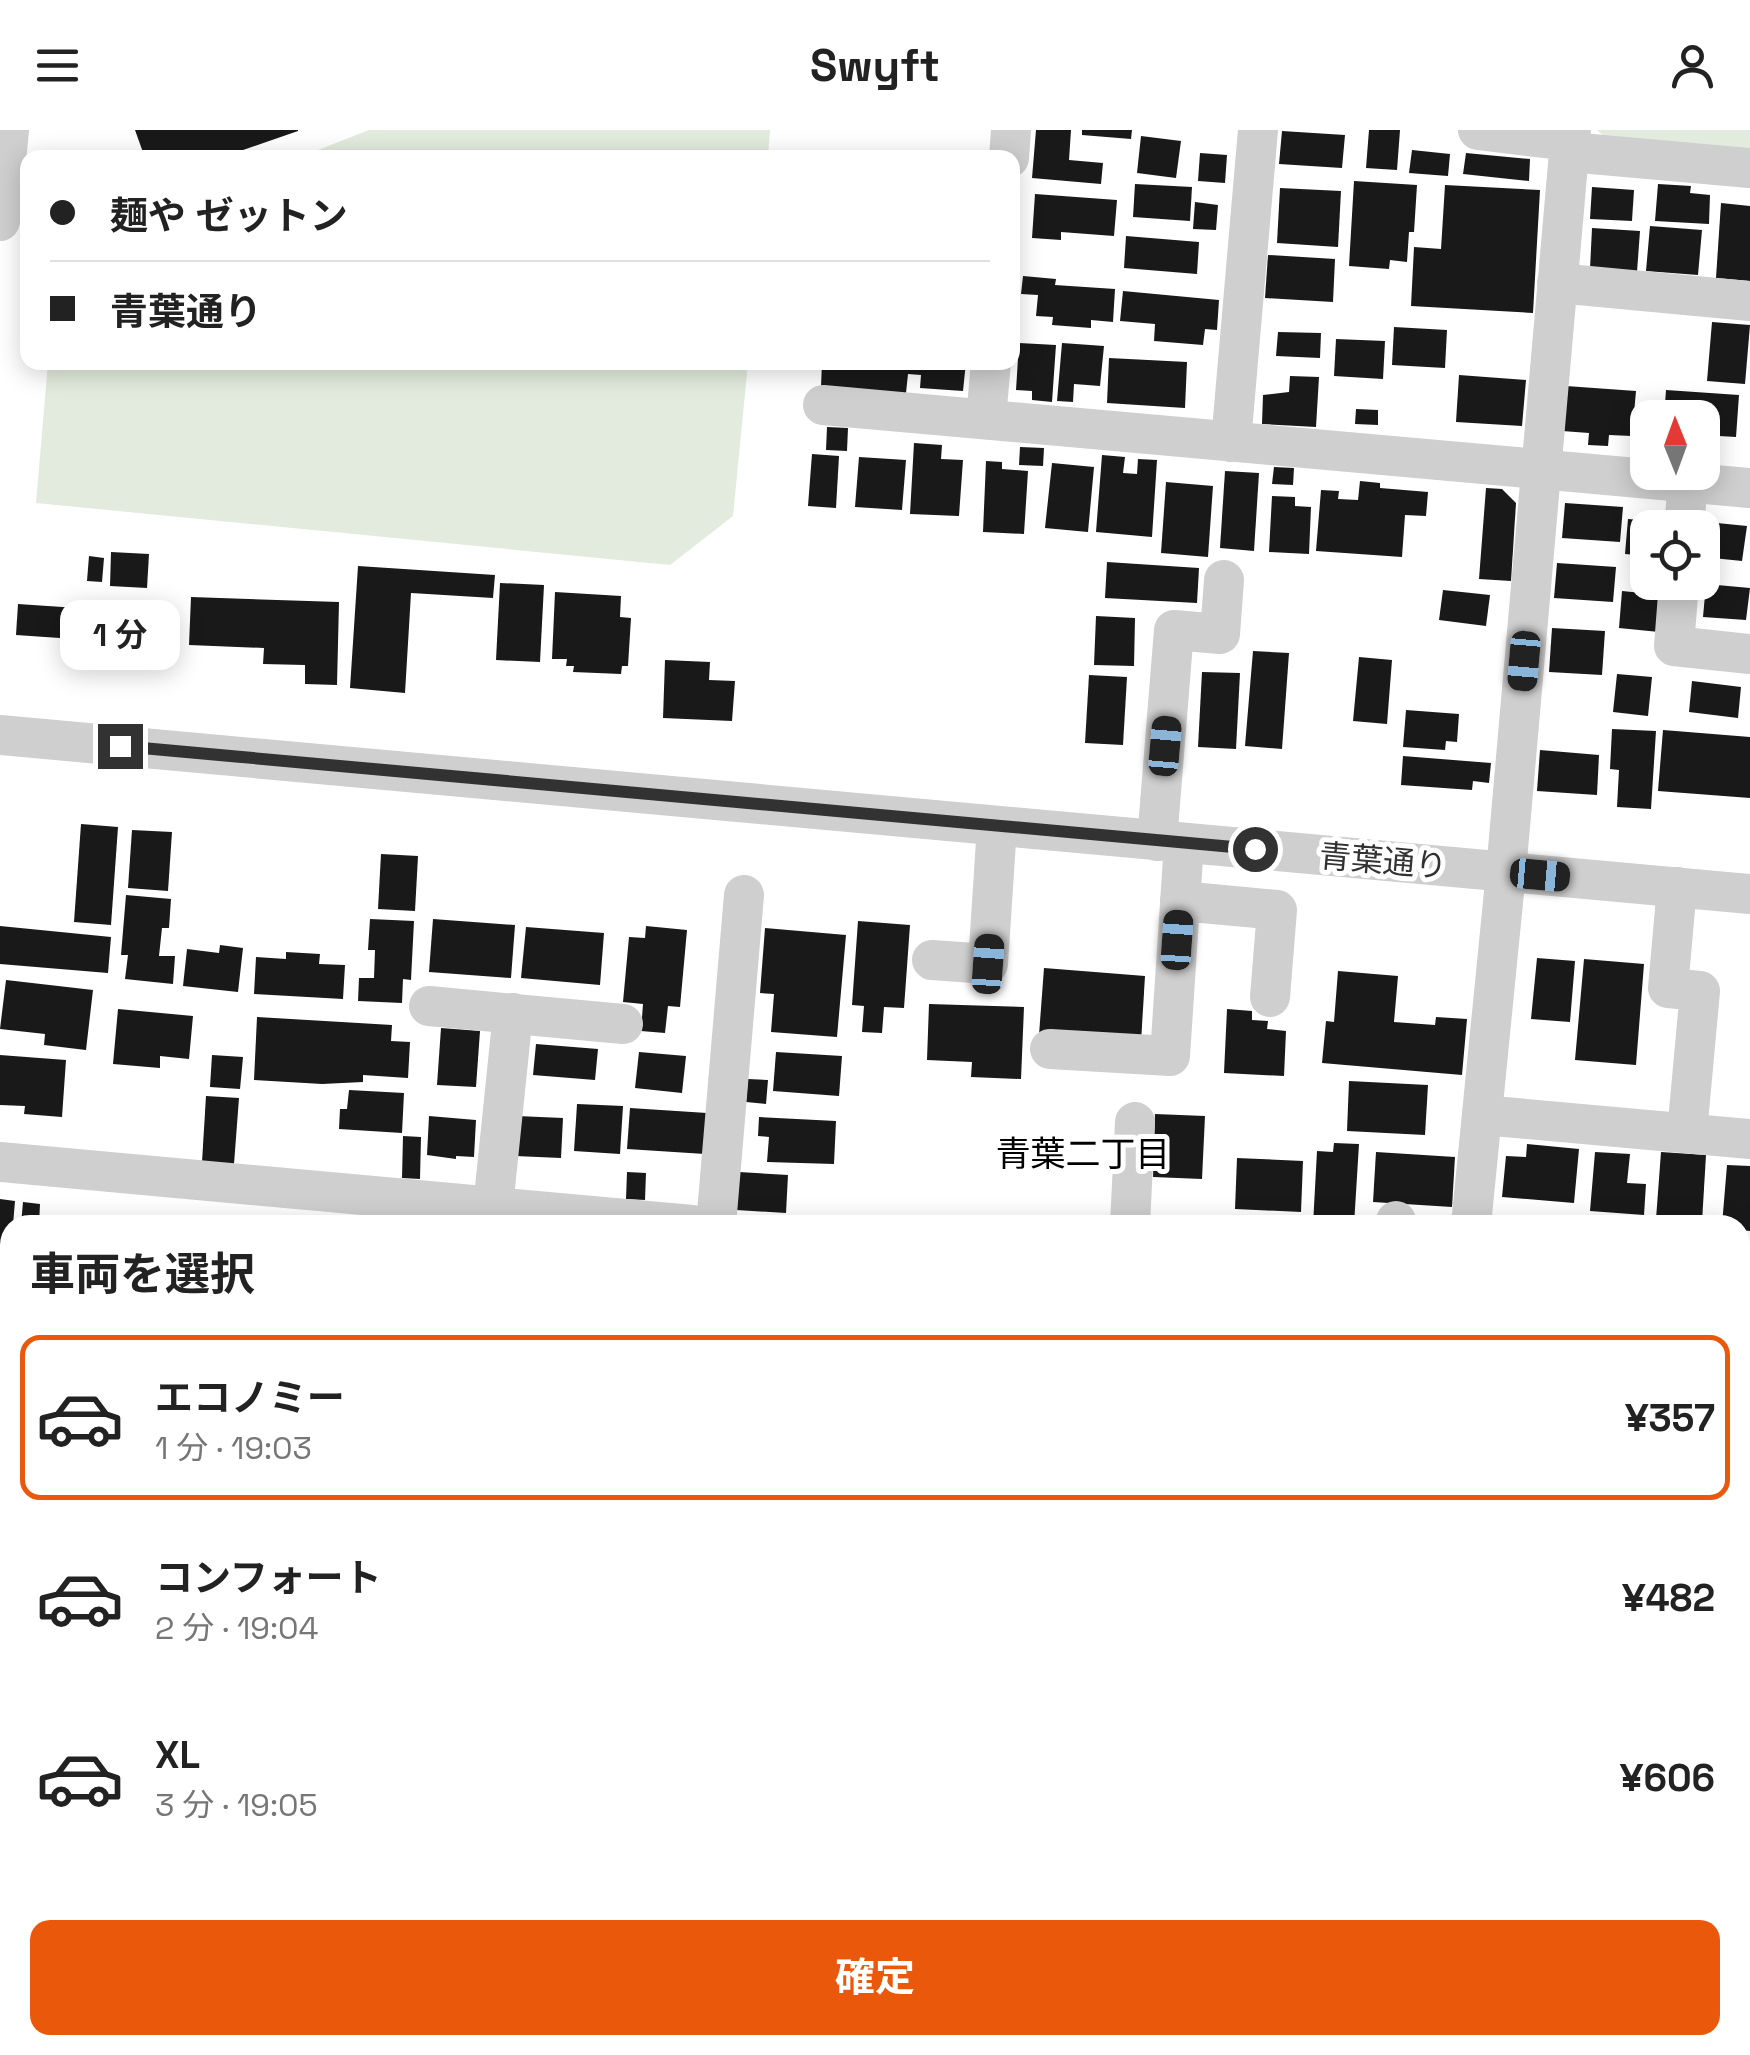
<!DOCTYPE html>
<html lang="ja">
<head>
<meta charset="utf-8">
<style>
	body { margin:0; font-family:"Space Grotesk","Noto Sans JP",sans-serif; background:#f6f6f6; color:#222; height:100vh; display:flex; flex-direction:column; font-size:38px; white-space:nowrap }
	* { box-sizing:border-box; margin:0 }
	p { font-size:32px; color:#767676 }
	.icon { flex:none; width:55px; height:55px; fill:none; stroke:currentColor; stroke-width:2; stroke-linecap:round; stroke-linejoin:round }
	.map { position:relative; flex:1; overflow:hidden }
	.side { position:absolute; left:0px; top:1085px; width:1750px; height:840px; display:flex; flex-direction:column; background:#fff; border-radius:30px 30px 0 0; box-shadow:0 5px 25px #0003 }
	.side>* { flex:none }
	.guide { position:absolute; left:20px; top:20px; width:1000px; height:220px; border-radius:20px; box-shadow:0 5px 25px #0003; display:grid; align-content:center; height:220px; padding:0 30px; background:#fff }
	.needle { width:65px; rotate:359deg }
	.buttons { position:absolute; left:1630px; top:270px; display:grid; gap:20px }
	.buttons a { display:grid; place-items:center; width:90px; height:90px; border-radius:20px; background:#fff; box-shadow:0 5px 25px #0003; font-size:50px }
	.end { position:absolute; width:45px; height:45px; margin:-22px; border:12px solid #323232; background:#fff; box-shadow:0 0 0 5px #fff }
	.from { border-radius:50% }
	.bubble { position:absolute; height:70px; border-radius:20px; background:#fff; box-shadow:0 5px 25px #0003; font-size:32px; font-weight:700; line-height:70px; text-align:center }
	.car { position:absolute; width:30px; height:60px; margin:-30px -15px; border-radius:12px; box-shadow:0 0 8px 2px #0007; background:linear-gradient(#222 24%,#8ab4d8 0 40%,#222 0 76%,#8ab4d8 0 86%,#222 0) }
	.guide b { display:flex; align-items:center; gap:35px; height:95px; font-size:38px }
	.guide b+b { border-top:2px solid #e0e0e0 }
	.guide i { width:25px; height:25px; background:#222 }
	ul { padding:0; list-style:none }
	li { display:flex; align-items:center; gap:30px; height:165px; margin:0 20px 15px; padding:0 10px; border:5px solid transparent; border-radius:20px }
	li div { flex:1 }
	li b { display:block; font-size:38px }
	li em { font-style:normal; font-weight:700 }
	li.on { border-color:#ea580c }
	li>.icon { width:90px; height:90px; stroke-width:1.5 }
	h2 { padding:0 30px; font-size:45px; line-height:120px }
	.button { display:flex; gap:20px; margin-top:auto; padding:20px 30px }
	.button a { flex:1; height:115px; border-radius:20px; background:#ea580c; color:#fff; font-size:40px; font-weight:700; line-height:115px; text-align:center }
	header { display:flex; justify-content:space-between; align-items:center; height:130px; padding:0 30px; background:#fff; font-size:45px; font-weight:700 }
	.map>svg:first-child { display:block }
</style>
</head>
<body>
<header><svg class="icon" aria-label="menu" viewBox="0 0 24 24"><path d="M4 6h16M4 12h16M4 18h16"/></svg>Swyft<svg class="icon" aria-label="person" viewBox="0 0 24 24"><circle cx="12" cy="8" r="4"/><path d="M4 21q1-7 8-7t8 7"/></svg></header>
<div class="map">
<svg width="1750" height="1925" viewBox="0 0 1750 1925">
	<rect width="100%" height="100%" fill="#fff"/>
	<!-- green -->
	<g fill="#e3ebde">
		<polygon points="369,0 770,0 768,27 300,27"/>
		<polygon points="1597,0 1750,0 1750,22 1606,8"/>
		<polygon points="48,233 748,233 733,386 670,435 36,373"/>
	</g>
	<!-- building -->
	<g fill="#191919">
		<polygon points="135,0 298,0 298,1 220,28 145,28"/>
		<polygon points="1036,0 1071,0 1069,30 1103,33 1101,54 1032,48"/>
		<polygon points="1082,0 1132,0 1131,9 1082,5"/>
		<polygon points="1369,0 1400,0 1397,40 1366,38"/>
		<polygon points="1282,1 1345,5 1342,38 1279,34"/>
		<polygon points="1141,6 1181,11 1176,48 1137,43"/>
		<polygon points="1412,20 1450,24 1448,46 1409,43"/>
		<polygon points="1200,23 1227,25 1225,53 1198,51"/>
		<polygon points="1466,23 1530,29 1529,51 1463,44"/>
		<polygon points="1354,51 1417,55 1414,102 1409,102 1407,132 1390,130 1389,139 1349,136"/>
		<polygon points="1135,54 1192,57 1190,91 1133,87"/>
		<polygon points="1658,54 1691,56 1690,63 1710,65 1709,94 1655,91"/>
		<polygon points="1445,55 1540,60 1533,183 1411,176 1414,117 1441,119"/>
		<polygon points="1592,57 1634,60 1632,91 1590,89"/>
		<polygon points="1280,58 1341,61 1338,117 1277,113"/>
		<polygon points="1035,64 1117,70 1114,106 1061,102 1061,110 1032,108"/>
		<polygon points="1195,72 1218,75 1216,100 1193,99"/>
		<polygon points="1721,73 1750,76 1750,151 1716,148"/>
		<polygon points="1650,96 1702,100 1698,145 1646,141"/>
		<polygon points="1592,98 1640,101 1637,142 1590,139"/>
		<polygon points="1126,106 1199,112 1197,144 1124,138"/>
		<polygon points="1268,125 1335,129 1333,172 1265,168"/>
		<polygon points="1023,146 1056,149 1055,155 1115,159 1113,192 1091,190 1091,198 1052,195 1053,187 1036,186 1038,165 1021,164"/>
		<polygon points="1123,161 1219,170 1217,200 1205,199 1203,215 1154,211 1155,194 1120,191"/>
		<polygon points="1712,192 1750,195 1745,254 1707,251"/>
		<polygon points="1394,197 1447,200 1445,238 1392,235"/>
		<polygon points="1278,202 1321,203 1320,228 1276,226"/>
		<polygon points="1336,209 1385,211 1383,249 1334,246"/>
		<polygon points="1019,213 1056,215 1052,272 1032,270 1032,261 1016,260"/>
		<polygon points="1062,213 1104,216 1100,256 1074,254 1073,272 1057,271"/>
		<polygon points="1109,228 1187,232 1185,278 1107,273"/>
		<polygon points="822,232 966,232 963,261 920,258 921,245 908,244 906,263 821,257"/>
		<polygon points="1459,245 1526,250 1522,296 1456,292"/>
		<polygon points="1290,246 1319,247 1316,297 1262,294 1263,265 1289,262"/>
		<polygon points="1566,256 1636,261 1632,306 1609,305 1608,316 1588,315 1589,303 1562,301"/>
		<polygon points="1666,260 1739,265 1736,307 1702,305 1702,288 1664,288"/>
		<polygon points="1356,279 1378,280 1378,295 1355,294"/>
		<polygon points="827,297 848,298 847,321 826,320"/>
		<polygon points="914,313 942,315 941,329 963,330 959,386 910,384"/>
		<polygon points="1020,317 1044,318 1043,336 1019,335"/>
		<polygon points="812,324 839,326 836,378 808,376"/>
		<polygon points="1102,325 1125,327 1123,343 1137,344 1138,329 1157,330 1152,407 1096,402"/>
		<polygon points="859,327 906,330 902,380 855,377"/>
		<polygon points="986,331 1002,332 1002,339 1028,341 1024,404 983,402"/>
		<polygon points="1052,333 1094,337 1088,402 1045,398"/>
		<polygon points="1274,337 1294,338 1293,355 1272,354"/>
		<polygon points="1225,341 1259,343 1254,421 1220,418"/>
		<polygon points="1360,351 1380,353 1380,358 1428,362 1426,386 1405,385 1402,427 1316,421 1321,360 1339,361 1338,369 1358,370"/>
		<polygon points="1166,352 1213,356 1208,427 1161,423"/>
		<polygon points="1486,358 1502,359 1516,373 1511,451 1479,449"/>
		<polygon points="1272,366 1295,367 1295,376 1311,377 1309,424 1269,422"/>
		<polygon points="1565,373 1623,377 1620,412 1562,408"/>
		<polygon points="1628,389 1666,392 1666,398 1648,398 1648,426 1625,424"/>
		<polygon points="1707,392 1747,396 1742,431 1703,427"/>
		<polygon points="111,422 149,424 147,458 110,456"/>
		<polygon points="89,426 104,428 102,452 87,451"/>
		<polygon points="1107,432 1199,438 1197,473 1105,468"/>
		<polygon points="1557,433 1616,437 1613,472 1554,468"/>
		<polygon points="358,436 495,445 493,468 411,463 405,563 350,558"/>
		<polygon points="500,453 544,455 540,532 496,530"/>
		<polygon points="1706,454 1750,458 1746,490 1703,487"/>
		<polygon points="1443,460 1490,465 1486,496 1439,490"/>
		<polygon points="1622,461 1662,465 1659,502 1619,498"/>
		<polygon points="555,462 621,466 620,487 631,488 628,536 622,536 621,544 573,542 574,536 566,536 567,529 552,529"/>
		<polygon points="191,467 339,472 337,555 305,554 305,535 263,534 264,518 189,515"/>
		<polygon points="18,474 92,479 89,510 16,505"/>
		<polygon points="1096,486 1135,488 1134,536 1094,535"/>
		<polygon points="1552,498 1605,501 1602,545 1549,542"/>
		<polygon points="1253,521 1289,523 1282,619 1245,616"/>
		<polygon points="1359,527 1392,530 1387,594 1353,591"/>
		<polygon points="665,530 710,532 709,550 735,551 732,591 663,588"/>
		<polygon points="1202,542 1240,543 1236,619 1198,617"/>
		<polygon points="1617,544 1652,547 1648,586 1613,582"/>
		<polygon points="1089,545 1127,547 1123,615 1085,613"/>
		<polygon points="1692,551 1741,557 1738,588 1689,582"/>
		<polygon points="1406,580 1459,584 1457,612 1446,611 1445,620 1403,617"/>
		<polygon points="1612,599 1656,601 1651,679 1617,677 1619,640 1610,639"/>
		<polygon points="1663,600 1750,607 1750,668 1658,661"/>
		<polygon points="1540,620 1599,625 1597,665 1537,661"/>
		<polygon points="1403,626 1491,633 1489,653 1473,651 1472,660 1401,655"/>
		<polygon points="81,694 118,697 111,795 74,792"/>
		<polygon points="132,700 172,702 168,761 128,758"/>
		<polygon points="381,724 418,726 415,781 378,779"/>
		<polygon points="126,765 171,769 169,798 162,798 159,826 175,826 173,854 125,849 128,825 121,825"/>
		<polygon points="370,789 414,791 411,850 403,849 402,873 358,871 359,848 374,848 375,820 368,820"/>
		<polygon points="433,789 515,795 511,848 429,842"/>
		<polygon points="858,791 910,795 904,878 884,877 882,903 862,902 864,876 852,875"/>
		<polygon points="0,796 111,807 108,843 0,834"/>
		<polygon points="646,796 687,800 680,877 668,876 665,903 641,901 643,874 623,872 629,807 645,808"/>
		<polygon points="526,797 604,803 600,855 521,848"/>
		<polygon points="765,798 846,805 837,907 771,902 774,864 760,863"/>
		<polygon points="220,815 243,818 238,862 183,856 187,819 219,823"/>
		<polygon points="286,822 320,824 319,834 345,835 343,869 254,864 256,827 286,829"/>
		<polygon points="1537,828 1575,831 1570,892 1531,889"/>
		<polygon points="1584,829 1644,834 1636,935 1575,930"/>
		<polygon points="1044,838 1145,846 1141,912 1039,905"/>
		<polygon points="1338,841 1398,846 1394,892 1435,895 1436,887 1467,889 1462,945 1322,933 1326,891 1334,892"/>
		<polygon points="6,850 93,860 86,920 44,915 45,904 0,899"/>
		<polygon points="929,874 1024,877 1021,949 971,947 972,932 927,930"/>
		<polygon points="118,879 193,886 189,929 160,926 160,938 113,934"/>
		<polygon points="1227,879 1252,881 1252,890 1268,891 1267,899 1286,901 1284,946 1224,943"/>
		<polygon points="257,887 392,895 391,911 410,912 408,948 363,945 363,952 322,954 254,950"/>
		<polygon points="441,898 480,901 476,957 437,955"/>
		<polygon points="536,914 598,919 595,950 533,945"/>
		<polygon points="639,922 686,926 682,963 635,958"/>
		<polygon points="776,922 842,926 839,966 773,961"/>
		<polygon points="0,925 66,930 62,987 24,984 25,976 0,975"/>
		<polygon points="212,925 243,927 240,959 210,957"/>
		<polygon points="748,949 768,950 766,974 746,972"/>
		<polygon points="1349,951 1428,955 1425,1005 1347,1001"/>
		<polygon points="349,960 404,963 402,1003 339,999 340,979 347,979"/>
		<polygon points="206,966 239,968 234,1034 202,1032"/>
		<polygon points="577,974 623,976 620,1024 574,1021"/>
		<polygon points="630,978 707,983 705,1024 627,1019"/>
		<polygon points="1155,984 1205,986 1202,1049 1153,1047"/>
		<polygon points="429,986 476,990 474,1027 456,1026 456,1029 427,1025"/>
		<polygon points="517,986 563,988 561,1028 515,1026"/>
		<polygon points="759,987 836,991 834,1034 767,1032 769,1007 758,1006"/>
		<polygon points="403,1006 421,1007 420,1049 402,1048"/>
		<polygon points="1334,1013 1359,1014 1354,1095 1313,1095 1317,1021 1333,1022"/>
		<polygon points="1527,1014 1579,1019 1574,1073 1502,1067 1506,1026 1526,1027"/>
		<polygon points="1376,1022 1455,1027 1452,1077 1373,1072"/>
		<polygon points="1595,1022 1630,1024 1627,1053 1646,1054 1644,1085 1590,1081"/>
		<polygon points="1661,1022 1706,1025 1702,1092 1656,1089"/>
		<polygon points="1237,1028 1303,1031 1301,1082 1235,1079"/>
		<polygon points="1727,1035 1750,1036 1750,1101 1740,1100 1740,1095 1722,1095"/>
		<polygon points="627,1042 646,1043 645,1070 626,1069"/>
		<polygon points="739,1042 788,1045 786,1083 736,1080"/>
		<polygon points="0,1069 15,1071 13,1095 10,1095 10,1117 0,1116"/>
		<polygon points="23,1072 40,1074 39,1095 21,1095"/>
		<polygon points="1740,1120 1750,1121 1750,1154 1740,1154"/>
		<polygon points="0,1130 10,1131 10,1178 0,1178"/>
		<polygon points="1740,1225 1749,1226 1745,1276 1740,1276"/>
		<polygon points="0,1236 10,1237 10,1284 0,1283"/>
		<polygon points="1740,1292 1750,1293 1750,1334 1740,1334"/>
		<polygon points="5,1357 10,1419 0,1420 0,1358"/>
		<polygon points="10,1432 10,1474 1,1476 0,1434"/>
		<polygon points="1750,1651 1750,1717 1740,1719 1740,1653"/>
		<polygon points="1750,1842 1750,1904 1740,1906 1740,1845"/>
		<polygon points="170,1915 250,1915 255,1925 174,1925"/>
		<polygon points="389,1915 429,1915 409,1925 394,1925"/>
		<polygon points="655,1915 701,1915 706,1925 660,1925"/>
		<polygon points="709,1915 753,1915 758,1925 714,1925"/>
		<polygon points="891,1915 935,1915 940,1925 871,1925"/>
		<polygon points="1101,1915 1200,1915 1203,1925 1104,1925"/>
		<polygon points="1257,1915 1702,1915 1702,1916 1668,1925 1603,1925 1601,1920 1582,1925 1259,1925"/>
	</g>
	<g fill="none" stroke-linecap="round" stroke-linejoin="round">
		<!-- minor -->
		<g stroke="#cfcfcf" stroke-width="40">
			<polyline points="1478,0 1570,11"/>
			<polyline points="1569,22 1750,38"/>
			<polyline points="1009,28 1011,0"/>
			<polyline points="0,91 9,0"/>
			<polyline points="1557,153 1750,171"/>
			<polyline points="823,275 1750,358"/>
			<polyline points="986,289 991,232"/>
			<polyline points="1231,312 1258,0"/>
			<polyline points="1684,398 1688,352"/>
			<polyline points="1679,452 1674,516 1750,524"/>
			<polyline points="0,605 1750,764"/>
			<polyline points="1157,711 1174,500 1220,504 1224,450"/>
			<polyline points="1677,757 1668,858 1700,861 1687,1003"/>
			<polyline points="1180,771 1277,780 1270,867"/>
			<polyline points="932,830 988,834 997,696"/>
			<polyline points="429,876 623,894"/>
			<polyline points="1050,919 1170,926 1184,713"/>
			<polyline points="1482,985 1750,1009"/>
			<polyline points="0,1032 692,1095"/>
			<polyline points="493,1077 513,883"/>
			<polyline points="716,1095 744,765"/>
			<polyline points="1130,1095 1135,992"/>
			<polyline points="1396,1095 1396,1091"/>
			<polyline points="1471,1095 1506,742 1571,0"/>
			<polyline points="1740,1193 1750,1194"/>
			<polyline points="1740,1446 1750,1443"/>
			<polyline points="1740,1561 1750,1559"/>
			<polyline points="0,1735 10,1755"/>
			<polyline points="89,1915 94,1925"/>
			<polyline points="360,1915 364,1925"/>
			<polyline points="992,1915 996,1925"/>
			<polyline points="540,1925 560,1915"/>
		</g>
	</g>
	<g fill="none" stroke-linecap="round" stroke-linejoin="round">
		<!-- route -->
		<polyline stroke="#323232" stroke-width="12" points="120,616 1255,719"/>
	</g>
	<g text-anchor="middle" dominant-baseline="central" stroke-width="10" stroke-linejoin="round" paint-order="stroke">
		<!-- street labels -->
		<g font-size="32" fill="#323232" stroke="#fff">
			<text transform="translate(1383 731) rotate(5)">青葉通り</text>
		</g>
		<!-- neighbourhood labels -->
		<g font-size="35" fill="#000" stroke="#fff">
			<text x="1083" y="1024">青葉二丁目</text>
		</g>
	</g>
</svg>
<div class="buttons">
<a><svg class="needle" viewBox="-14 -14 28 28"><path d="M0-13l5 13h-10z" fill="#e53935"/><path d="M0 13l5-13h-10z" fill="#767676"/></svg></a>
<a><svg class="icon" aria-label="locate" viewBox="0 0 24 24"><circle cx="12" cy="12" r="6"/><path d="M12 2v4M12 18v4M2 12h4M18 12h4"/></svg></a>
</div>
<i class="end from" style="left:1255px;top:719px"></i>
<i class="end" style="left:120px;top:616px"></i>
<div class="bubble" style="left:60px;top:470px;width:120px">1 分</div>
<i class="car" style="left:1524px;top:531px;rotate:185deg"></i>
<i class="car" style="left:1165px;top:616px;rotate:5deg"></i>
<i class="car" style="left:1540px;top:745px;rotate:95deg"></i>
<i class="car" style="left:1177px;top:810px;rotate:4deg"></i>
<i class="car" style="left:988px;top:834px;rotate:4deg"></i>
<div class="guide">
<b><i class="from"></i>麺や ゼットン</b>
<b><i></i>青葉通り</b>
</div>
<section class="side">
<h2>車両を選択</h2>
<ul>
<li class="on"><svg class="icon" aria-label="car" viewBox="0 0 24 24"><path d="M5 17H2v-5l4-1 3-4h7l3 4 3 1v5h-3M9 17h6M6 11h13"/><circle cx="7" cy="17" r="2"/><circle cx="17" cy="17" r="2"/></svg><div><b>エコノミー</b><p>1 分 · 19:03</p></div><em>¥357</em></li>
<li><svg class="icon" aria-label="car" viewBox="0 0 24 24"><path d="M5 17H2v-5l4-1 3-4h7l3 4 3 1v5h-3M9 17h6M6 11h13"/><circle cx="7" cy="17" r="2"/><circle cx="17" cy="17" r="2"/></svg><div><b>コンフォート</b><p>2 分 · 19:04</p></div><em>¥482</em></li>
<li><svg class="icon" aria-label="car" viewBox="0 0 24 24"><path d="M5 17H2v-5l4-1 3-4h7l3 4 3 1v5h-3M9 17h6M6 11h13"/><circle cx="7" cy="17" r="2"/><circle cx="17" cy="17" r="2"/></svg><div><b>XL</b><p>3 分 · 19:05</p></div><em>¥606</em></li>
</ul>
<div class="button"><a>確定</a></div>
</section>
</div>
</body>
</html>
